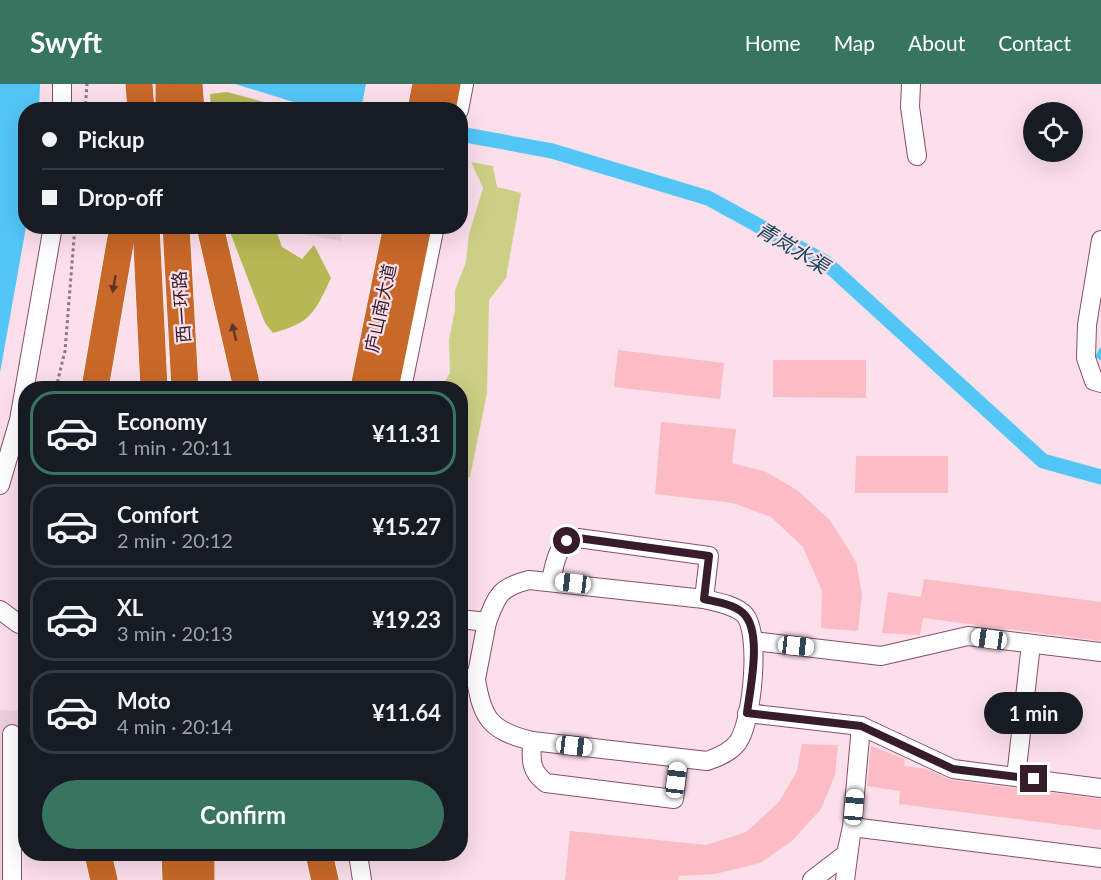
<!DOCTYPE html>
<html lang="en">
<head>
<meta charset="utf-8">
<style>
	body { margin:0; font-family:Lato,"Noto Sans SC",sans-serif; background:#20242c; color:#f1f3f6; height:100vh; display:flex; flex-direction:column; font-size:22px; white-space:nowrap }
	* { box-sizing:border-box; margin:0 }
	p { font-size:20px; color:#9ea1a6 }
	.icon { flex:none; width:33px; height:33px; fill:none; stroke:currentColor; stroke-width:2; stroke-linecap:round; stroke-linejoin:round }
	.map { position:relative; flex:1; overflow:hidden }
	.drawer { position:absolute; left:18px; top:297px; width:450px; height:480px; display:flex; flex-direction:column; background:#171b24; border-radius:24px; box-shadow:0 6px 24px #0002 }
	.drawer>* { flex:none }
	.hud { position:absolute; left:18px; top:18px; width:450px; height:132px; border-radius:24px; box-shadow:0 6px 24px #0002; display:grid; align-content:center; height:132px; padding:0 24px; background:#171b24 }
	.buttons { position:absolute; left:1023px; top:18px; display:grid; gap:12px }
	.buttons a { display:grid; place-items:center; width:60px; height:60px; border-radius:50%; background:#171b24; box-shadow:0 6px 24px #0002; font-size:30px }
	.end { position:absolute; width:27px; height:27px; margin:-14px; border:8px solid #361d29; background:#fff; box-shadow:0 0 0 3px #fff }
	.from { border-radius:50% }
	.bubble { position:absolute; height:42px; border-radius:21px; background:#171b24; box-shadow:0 6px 24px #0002; font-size:20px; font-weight:700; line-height:42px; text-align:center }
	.car { position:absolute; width:18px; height:36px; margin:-18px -9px; border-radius:8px; box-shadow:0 0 4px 2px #0007; background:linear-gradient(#fff 24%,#345 0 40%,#fff 0 76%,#345 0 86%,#fff 0) }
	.hud b { display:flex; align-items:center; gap:21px; height:57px; font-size:22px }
	.hud b+b { border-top:2px solid #363941 }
	.hud i { width:15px; height:15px; background:#f1f3f6 }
	ul { padding:10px 0 0; list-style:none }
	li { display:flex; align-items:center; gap:18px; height:84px; margin:0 12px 9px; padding:0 12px; border:3px solid #363941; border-radius:24px }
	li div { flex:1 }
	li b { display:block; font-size:22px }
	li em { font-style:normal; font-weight:700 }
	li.active { border-color:#377561 }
	li>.icon { width:54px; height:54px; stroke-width:1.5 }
	.primary-button { display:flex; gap:12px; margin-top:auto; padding:12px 24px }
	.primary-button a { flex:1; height:69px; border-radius:36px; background:#377561; color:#fff; font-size:24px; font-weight:700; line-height:69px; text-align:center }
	header { display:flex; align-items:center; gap:36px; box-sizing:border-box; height:84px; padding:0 30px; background:#377561; color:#fff }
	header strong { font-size:28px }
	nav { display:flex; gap:33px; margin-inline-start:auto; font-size:21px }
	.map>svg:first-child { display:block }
</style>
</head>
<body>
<header>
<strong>Swyft</strong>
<nav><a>Home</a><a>Map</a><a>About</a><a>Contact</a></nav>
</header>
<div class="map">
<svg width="1101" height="796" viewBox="0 0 1101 796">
	<rect width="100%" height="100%" fill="#fbdfeb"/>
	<!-- built -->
	<g fill="#eecfdd">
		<polygon points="284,143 284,142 343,143 341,157 285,147"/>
		<polygon points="0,626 23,627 21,796 0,796"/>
	</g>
	<!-- green -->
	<polygon fill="#cccf85" points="471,78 493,82 497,103 521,109 506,194 489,216 487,309 470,393 461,392 460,304 441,304 450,289 449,256 455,226 455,206 466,178 469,150 483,104"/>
	<!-- forest -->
	<g fill="#b6b853">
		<polygon points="227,8 283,23 282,25 211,25 210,10"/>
		<path d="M228,143H275L282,163L302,175L314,161L331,194C315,228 311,239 273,249L265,239Z"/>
	</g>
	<!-- water -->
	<g fill="#53c6f8">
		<polygon points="0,0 40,0 39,25 26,26 26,143 0,289"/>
		<polygon points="235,0 366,0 361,25 316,25"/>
	</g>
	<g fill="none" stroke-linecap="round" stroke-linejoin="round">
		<!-- stream -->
		<polyline stroke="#53c6f8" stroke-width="4.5" points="1101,266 1098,272 1101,274"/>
		<!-- canal -->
		<polyline stroke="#53c6f8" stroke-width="15" points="460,50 552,67 708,114 825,178 1043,377 1101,393"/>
	</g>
	<!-- building -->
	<g fill="#fcbcc5">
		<polygon points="618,266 724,279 720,315 614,303"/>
		<polygon points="773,276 866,276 866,314 773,313"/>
		<polygon points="661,338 736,345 732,379 766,388 797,406 830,436 856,478 862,510 858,547 821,544 822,507 803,463 771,433 733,419 655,410"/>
		<polygon points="856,372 948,372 948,409 855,409"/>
		<polygon points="924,495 1101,518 1101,557 923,534 920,551 882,549 888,508 921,513"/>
		<polygon points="802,660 838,661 835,691 821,725 792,757 760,779 715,790 679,792 678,796 565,796 570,747 706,761 746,748 779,718 797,687"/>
		<polygon points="871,662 905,675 904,682 926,685 951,696 1101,715 1101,746 899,720 900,707 867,702"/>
	</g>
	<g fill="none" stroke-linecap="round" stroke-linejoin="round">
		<!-- minor casing -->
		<g stroke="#884e6a" stroke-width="20">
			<g id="minor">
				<polyline points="911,0 910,23 917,72"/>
				<polyline points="62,26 62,0"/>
				<polyline points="459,26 464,0"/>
				<polyline points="1101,156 1087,241 1086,274 1094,297 1101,299"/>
				<polyline points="402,304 435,142"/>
				<polyline points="0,401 19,336 53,142"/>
				<path d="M551,496C556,476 556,460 578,454L709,472L704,515"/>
				<polyline points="0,526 19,540 26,539"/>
				<path d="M460,535L487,538C497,511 500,503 529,496L704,515C716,518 732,520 743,529C762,545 752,639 738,658C731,668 719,673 707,677L532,657C491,647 482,635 476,595L460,593"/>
				<polyline points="753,557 881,572 968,552 1101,568"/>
				<polyline points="476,595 487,538"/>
				<polyline points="747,629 861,642 953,685 1101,704"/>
				<path d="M532,657C531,676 530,687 546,699L674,715L679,676"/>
				<polyline points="1016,693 1031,560"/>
				<polyline points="358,770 362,796"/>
				<polyline points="12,796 12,650"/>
				<polyline points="812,796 846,770 852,743 861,642"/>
				<polyline points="845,796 852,743 1101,774"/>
			</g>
		</g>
		<!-- highway casing -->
		<g stroke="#fff" stroke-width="28">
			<g id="highway">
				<polyline points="139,0 141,26"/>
				<polyline points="169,0 169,26"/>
				<polyline points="189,0 191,26"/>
				<polyline points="421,26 426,0"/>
				<polyline points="442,26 447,0"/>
				<polyline points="146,142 154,304"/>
				<polyline points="176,142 185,304"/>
				<polyline points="210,142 247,304"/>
				<polyline points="95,304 123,142"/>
				<polyline points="364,304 397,142"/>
				<polyline points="385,304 418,142"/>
				<polyline points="98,770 104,796"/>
				<polyline points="175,770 176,796"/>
				<polyline points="201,770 201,796"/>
				<polyline points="319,770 325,796"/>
			</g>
		</g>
		<!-- path -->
		<g stroke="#917682" stroke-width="3" stroke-dasharray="3 3" stroke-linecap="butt">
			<polyline points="85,26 87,0"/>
			<polyline points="56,304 65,267 75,142"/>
		</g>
		<!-- minor -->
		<use href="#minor" stroke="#fff" stroke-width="18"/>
		<!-- highway -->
		<use href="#highway" stroke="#c86829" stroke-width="27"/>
	</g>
	<!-- one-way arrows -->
	<defs><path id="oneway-solid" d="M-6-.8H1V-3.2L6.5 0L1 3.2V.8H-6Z" transform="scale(1.5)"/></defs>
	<g fill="#623429">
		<use href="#oneway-solid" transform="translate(114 200) rotate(100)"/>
		<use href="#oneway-solid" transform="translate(234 248) rotate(-103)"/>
	</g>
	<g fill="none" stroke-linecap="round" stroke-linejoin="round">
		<!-- route -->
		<path stroke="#361d29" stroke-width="8" d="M567,457L578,454L709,472L704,515C716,518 733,520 743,529C763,547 750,605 747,629L861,642L953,685L1034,695"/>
	</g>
	<g text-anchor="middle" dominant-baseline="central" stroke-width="4.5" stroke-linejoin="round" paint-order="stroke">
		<!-- street labels -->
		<g font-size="18" fill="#361d29" stroke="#fbdfeb">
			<text transform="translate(181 223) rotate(-94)">西一环路</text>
			<text transform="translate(380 224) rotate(-78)">庐山南大道</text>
		</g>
		<!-- water labels -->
		<g font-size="20" font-style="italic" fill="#14455a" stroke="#fbdfeb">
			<text transform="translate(793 163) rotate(31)">青岚水渠</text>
		</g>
	</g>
</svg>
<div class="buttons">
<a><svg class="icon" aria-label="locate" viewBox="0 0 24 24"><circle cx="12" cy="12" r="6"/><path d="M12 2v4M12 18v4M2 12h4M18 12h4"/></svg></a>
</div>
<i class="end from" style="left:567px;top:457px"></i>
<i class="end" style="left:1034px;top:695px"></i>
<div class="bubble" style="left:984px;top:608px;width:99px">1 min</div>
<i class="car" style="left:573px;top:499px;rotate:277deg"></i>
<i class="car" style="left:989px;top:555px;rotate:278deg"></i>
<i class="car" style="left:796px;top:562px;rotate:96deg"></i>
<i class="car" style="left:574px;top:662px;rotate:97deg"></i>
<i class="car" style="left:676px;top:696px;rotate:7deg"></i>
<i class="car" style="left:854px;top:723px;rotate:5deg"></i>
<div class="hud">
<b><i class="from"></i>Pickup</b>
<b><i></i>Drop-off</b>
</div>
<section class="drawer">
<ul>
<li class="active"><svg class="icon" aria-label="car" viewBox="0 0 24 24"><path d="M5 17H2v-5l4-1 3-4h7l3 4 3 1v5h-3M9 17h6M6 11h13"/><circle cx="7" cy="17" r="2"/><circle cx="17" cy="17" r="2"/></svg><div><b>Economy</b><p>1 min · 20:11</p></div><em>¥11.31</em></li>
<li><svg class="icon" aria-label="car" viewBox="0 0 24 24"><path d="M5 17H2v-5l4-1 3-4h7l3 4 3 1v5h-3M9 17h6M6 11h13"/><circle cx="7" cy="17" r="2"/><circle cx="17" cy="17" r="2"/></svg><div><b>Comfort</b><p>2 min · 20:12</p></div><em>¥15.27</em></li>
<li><svg class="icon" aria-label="car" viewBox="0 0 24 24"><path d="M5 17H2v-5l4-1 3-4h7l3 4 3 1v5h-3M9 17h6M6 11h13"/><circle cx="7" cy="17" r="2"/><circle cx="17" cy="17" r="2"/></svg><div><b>XL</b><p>3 min · 20:13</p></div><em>¥19.23</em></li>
<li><svg class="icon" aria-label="car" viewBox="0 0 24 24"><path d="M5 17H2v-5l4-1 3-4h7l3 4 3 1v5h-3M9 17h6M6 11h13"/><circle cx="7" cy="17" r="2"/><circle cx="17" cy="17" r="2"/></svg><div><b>Moto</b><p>4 min · 20:14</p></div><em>¥11.64</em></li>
</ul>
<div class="primary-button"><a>Confirm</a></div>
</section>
</div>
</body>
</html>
